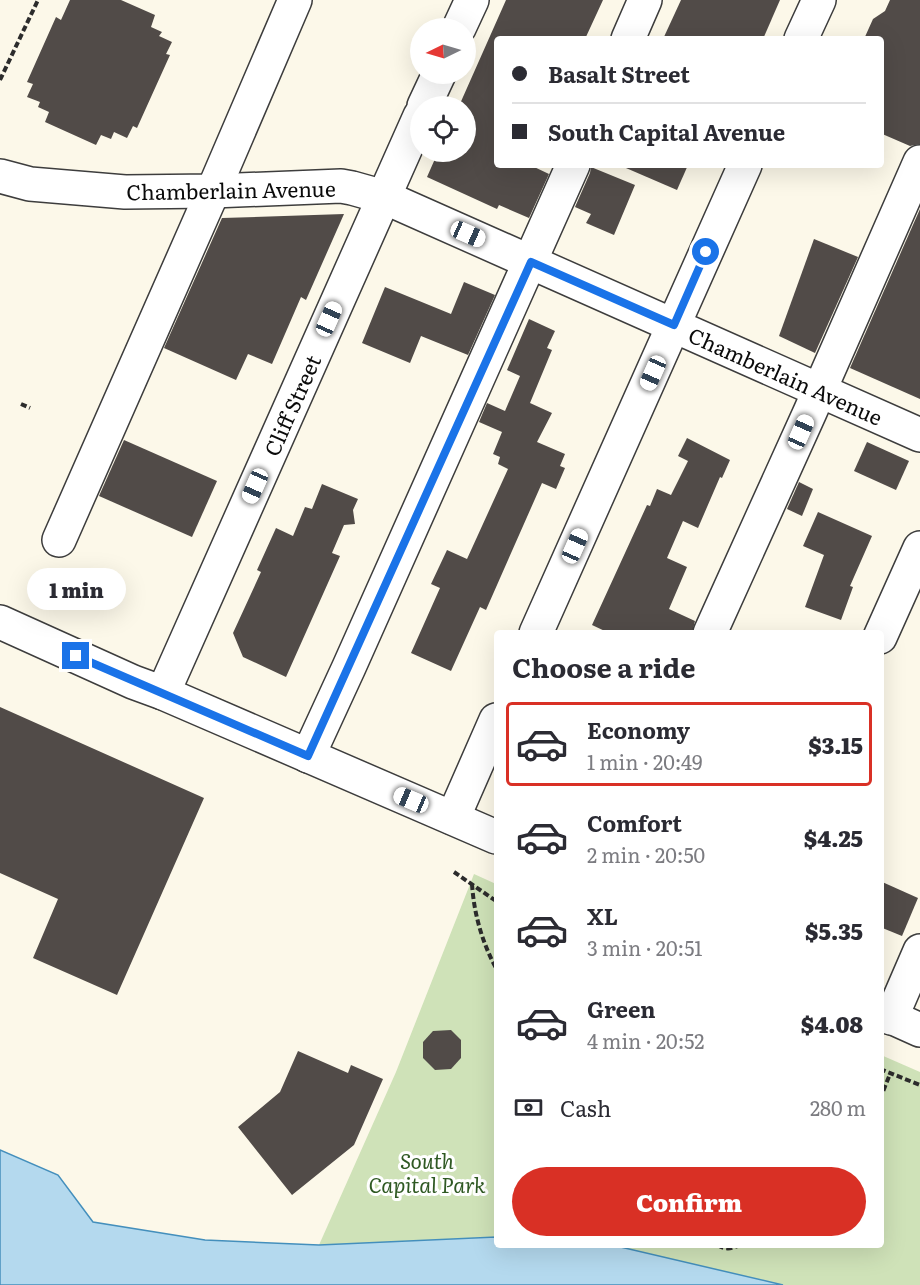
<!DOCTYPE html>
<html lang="en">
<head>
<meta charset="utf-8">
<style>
	body { margin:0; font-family:Literata,serif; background:#f2f2f3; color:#2b2b33; height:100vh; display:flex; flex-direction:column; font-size:22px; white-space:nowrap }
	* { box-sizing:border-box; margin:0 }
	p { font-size:20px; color:#7c7c81 }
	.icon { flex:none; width:33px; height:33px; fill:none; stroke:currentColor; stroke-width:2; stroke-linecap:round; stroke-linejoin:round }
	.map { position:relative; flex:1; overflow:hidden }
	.sheet { position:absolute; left:494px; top:630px; width:390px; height:618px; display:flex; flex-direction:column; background:#fff; border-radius:6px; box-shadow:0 6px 24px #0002 }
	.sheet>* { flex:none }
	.guide { position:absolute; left:494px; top:36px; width:390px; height:132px; border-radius:6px; box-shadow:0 6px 24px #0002; display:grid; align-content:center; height:132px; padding:0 18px; background:#fff }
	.needle { width:39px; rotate:265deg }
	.tools { position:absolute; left:410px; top:18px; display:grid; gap:12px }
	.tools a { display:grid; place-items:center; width:66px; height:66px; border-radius:50%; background:#fff; box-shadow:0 6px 24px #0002; font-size:30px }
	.end { position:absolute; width:27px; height:27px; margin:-14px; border:8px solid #1a73e8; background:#fff; box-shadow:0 0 0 3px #fff }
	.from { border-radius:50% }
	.bubble { position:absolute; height:42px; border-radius:21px; background:#fff; box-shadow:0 6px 24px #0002; font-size:20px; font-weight:800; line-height:42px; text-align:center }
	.car { position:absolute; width:18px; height:36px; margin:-18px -9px; border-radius:8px; box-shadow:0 0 4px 2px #0007; background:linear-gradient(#fff 24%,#345 0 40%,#fff 0 76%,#345 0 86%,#fff 0) }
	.guide b { display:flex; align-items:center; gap:21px; height:57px; font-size:22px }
	.guide b+b { border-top:2px solid #e1e1e2 }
	.guide i { width:15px; height:15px; background:#2b2b33 }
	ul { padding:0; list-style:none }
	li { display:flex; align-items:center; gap:18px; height:84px; margin:0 12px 9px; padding:0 6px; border:3px solid transparent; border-radius:6px }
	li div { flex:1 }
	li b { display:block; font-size:22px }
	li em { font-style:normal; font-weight:800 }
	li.current { border-color:#d93025 }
	li>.icon { width:54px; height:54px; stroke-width:1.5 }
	h2 { padding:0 18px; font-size:27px; line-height:72px }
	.pay { display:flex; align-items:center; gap:15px; height:66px; padding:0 18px; font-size:22px }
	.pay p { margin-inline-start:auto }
	.primary-button { display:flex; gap:12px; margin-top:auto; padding:12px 18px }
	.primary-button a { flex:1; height:69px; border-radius:36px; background:#d93025; color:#fff; font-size:24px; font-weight:800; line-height:69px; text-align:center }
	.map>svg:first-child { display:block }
</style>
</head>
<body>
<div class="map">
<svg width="920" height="1285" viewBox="0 0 920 1285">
	<rect width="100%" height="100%" fill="#fcf8e9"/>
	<!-- green -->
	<g fill="#cfe2b8">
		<polygon points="474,874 496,884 496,1237 319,1245 396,1072"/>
		<polygon points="881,1055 920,1072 920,1285 783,1285 612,1245 880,1245"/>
	</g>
	<!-- water -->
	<polygon fill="#b4d9ee" stroke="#448fbc" stroke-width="1.5" points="0,1150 58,1175 93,1222 205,1240 319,1245 496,1237 496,1245 612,1245 783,1285 0,1285"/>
	<!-- building -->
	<g fill="#514b48">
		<polygon points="70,0 121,0 155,15 151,27 162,32 159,36 172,42 166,54 170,55 137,128 133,126 127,138 114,132 111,139 101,135 96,145 45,122 49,112 38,107 40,102 27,97 33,84 27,82 56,17 61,20"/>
		<polygon points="506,0 603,0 585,39 496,39 496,165 530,165 549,174 529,218 499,205 497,209 427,177 438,152 465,152 465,106 459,106"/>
		<polygon points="681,0 780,0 763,39 663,39"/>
		<polygon points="890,0 920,0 920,144 910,146 880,133 880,39 864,39 873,19 885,11"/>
		<polygon points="619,165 688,165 677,190"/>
		<polygon points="591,167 635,185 614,235 586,223 591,214 575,207 590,173"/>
		<polygon points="920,209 920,399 850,368"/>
		<polygon points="344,214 306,300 301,297 272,364 248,354 236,380 164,348 222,218"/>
		<polygon points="814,239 858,257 815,353 779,336"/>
		<polygon points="464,282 495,295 468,355 421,336 410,363 362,343 385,287 451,314"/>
		<polygon points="529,319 555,331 547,348 552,350 530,403 552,413 537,442 565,454 560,466 565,468 556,489 542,483 486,610 480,607 451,671 411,653 440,588 431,584 447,550 467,559 508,469 498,464 500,457 493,454 502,432 479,422 487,403 505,411 520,376 507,370"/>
		<polygon points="687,438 730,460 722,478 720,477 698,528 683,521 667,558 687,567 669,609 695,621 692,633 609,633 592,625 647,505 650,506 657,489 671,495 688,461 678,456"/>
		<polygon points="124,440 217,481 192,537 99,496"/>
		<polygon points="867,442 909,461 896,490 854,471"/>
		<polygon points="799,482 813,489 802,516 787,509"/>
		<polygon points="322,484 358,499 353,510 355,524 344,525 332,553 340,556 286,677 243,657 233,633 261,572 257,570 276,528 293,536 305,507 312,509"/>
		<polygon points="818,512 872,536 850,586 853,587 841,620 805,607 824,555 803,546"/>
		<polygon points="0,707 204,798 117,995 33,958 58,899 0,873"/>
		<polygon points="880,881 918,898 902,936 880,927"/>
		<polygon points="451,1030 461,1040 461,1058 451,1069 435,1070 423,1058 423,1042 433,1031"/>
		<polygon points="298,1051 348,1073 351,1065 383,1079 354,1145 292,1195 238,1127 280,1092"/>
	</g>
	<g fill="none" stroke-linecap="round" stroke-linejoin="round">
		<!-- minor casing -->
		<g stroke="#3d3d3d" stroke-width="36">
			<g id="minor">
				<polyline points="459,28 472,0"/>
				<polyline points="628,39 645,0"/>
				<polyline points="801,39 819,0"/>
				<polyline points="424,106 439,74"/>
				<polyline points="0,176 30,184 125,192 213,191 341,186 352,188 384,197 920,435"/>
				<polyline points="59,540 213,191 295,0"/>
				<polyline points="0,622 133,682 163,693 496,837"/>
				<polyline points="536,633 745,165"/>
				<polyline points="710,633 810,412 920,162"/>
				<polyline points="880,637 920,548"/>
				<polyline points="163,693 420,116"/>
				<polyline points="308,756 349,667 573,165"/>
				<polyline points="453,818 496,720"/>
				<polyline points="880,1012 920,1030"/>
				<polyline points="891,1018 920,951"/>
			</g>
		</g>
		<!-- path -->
		<g stroke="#2c2c2c" stroke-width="4" stroke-dasharray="6 3" stroke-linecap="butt">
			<polyline points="0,80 38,0"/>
			<polyline points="21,404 30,408"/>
			<polyline points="454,872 496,901"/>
			<path d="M472,884C474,914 482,942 496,968"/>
			<polyline points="880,1069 920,1085"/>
			<polyline points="880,1099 890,1074"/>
			<path d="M718,1245C724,1250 733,1249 739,1245"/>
		</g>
		<!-- minor -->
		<use href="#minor" stroke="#fff" stroke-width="33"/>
	</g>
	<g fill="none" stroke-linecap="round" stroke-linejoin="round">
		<!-- route -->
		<polyline stroke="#1a73e8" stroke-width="8" points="76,656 308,756 531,262 674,325 706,252"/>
	</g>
	<g text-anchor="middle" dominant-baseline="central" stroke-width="6" stroke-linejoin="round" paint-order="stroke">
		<!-- street labels -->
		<g font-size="21" fill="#0a0a0a" stroke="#fff">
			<text transform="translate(231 189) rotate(-1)">Chamberlain Avenue</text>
			<text transform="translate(786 375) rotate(24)">Chamberlain Avenue</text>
			<text transform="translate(291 405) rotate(-66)">Cliff Street</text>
		</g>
		<!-- park labels -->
		<g font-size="21" font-style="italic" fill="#2f5923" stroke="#fff">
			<text x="427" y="1159">South<tspan x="427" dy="24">Capital Park</tspan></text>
		</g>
	</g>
</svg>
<div class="tools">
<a><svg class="needle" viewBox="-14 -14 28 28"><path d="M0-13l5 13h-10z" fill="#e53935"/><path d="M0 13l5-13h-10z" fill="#7c7c81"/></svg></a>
<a><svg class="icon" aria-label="locate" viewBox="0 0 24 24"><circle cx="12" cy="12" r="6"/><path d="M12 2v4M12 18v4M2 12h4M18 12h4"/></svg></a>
</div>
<i class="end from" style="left:706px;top:252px"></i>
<i class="end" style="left:76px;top:656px"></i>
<div class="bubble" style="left:27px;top:568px;width:99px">1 min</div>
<i class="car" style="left:468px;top:234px;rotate:114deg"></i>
<i class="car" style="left:329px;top:319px;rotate:24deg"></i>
<i class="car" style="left:653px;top:373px;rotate:204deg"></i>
<i class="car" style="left:801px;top:432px;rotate:24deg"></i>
<i class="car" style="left:255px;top:486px;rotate:204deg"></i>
<i class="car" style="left:575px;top:546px;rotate:24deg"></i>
<i class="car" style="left:411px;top:800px;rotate:293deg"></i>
<div class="guide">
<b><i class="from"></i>Basalt Street</b>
<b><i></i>South Capital Avenue</b>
</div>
<section class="sheet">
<h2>Choose a ride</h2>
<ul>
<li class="current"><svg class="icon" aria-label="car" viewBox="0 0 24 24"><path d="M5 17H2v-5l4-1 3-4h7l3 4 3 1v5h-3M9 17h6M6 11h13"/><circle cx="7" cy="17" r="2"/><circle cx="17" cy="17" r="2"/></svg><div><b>Economy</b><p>1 min · 20:49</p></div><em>$3.15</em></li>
<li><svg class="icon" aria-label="car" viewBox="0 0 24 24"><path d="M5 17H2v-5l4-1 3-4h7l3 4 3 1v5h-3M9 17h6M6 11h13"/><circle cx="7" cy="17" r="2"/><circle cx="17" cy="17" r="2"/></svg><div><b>Comfort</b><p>2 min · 20:50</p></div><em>$4.25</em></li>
<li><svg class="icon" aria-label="car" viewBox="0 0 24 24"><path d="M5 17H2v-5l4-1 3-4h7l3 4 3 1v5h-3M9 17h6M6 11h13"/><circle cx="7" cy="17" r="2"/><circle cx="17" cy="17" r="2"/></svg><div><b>XL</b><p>3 min · 20:51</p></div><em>$5.35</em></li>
<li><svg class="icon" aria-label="car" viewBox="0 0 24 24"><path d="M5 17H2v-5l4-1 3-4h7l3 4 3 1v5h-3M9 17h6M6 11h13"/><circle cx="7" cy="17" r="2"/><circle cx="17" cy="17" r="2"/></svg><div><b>Green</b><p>4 min · 20:52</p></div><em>$4.08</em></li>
</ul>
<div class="pay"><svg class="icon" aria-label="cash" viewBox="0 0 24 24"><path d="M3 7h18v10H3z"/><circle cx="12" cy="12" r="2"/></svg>Cash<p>280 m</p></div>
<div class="primary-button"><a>Confirm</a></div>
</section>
</div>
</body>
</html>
